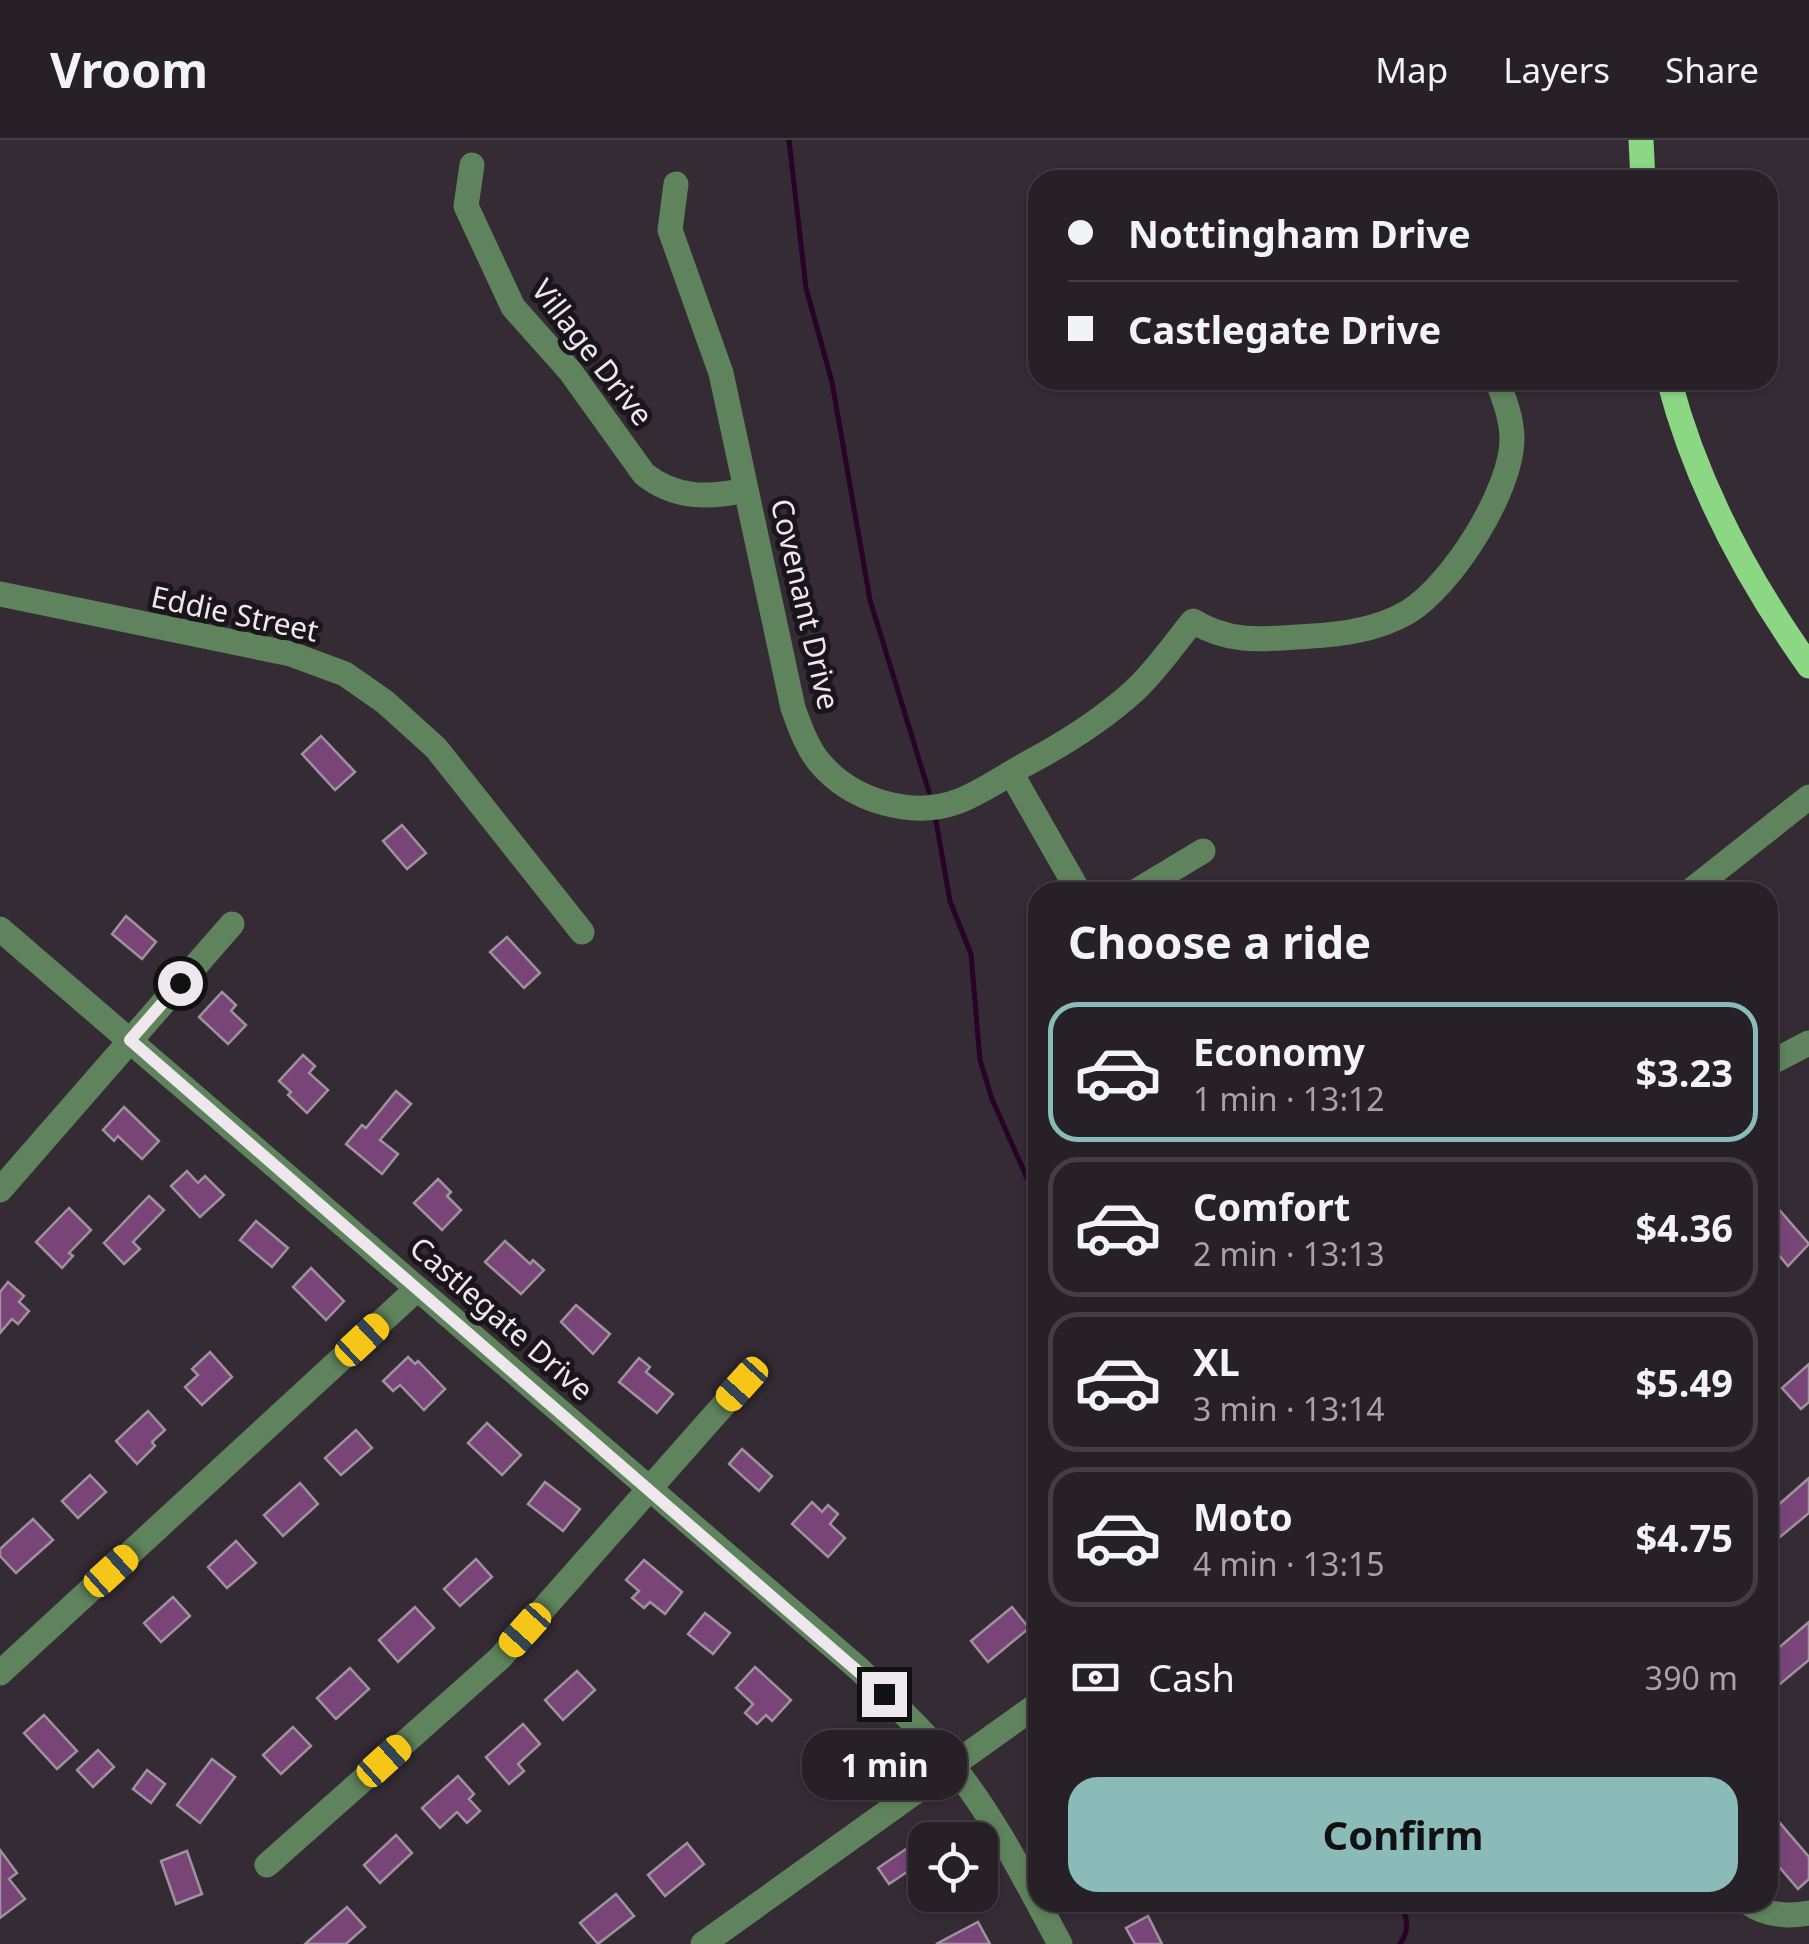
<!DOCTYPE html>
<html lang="en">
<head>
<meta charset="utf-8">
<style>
	body { margin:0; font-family:"Noto Sans",sans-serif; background:#30282f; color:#f1f3f6; height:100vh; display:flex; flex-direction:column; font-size:38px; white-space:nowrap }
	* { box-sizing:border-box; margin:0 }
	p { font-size:32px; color:#a5a3a7 }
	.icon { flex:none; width:55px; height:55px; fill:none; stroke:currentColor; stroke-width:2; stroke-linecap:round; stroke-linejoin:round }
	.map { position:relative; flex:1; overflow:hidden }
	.details { position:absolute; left:1028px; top:742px; width:750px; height:1030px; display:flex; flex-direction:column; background:#282027; border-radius:30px; box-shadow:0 2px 8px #0004,0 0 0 2px #443e44 }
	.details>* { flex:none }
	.top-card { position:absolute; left:1028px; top:30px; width:750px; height:220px; border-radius:30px; box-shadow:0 2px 8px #0004,0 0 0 2px #443e44; display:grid; align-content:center; height:220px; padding:0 40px; background:#282027 }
	.tools { position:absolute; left:908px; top:1682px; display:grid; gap:20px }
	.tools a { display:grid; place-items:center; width:90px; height:90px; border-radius:20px; background:#282027; box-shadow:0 2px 8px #0004,0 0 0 2px #443e44; font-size:50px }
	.end { position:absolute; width:45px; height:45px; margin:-22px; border:12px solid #eee7ed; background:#111; box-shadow:0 0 0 5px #111 }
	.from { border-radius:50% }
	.bubble { position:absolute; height:70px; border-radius:30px; background:#282027; box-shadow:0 2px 8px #0004,0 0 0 2px #443e44; font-size:32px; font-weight:700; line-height:70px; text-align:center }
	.car { position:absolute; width:30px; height:60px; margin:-30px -15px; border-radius:12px; box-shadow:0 0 8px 2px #0007; background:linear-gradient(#f5c518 24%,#345 0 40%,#f5c518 0 76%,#345 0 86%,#f5c518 0) }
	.top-card b { display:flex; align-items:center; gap:35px; height:95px; font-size:38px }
	.top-card b+b { border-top:2px solid #443e44 }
	.top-card i { width:25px; height:25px; background:#f1f3f6 }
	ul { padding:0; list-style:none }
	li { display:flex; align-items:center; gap:30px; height:140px; margin:0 20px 15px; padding:0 20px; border:5px solid #443e44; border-radius:30px }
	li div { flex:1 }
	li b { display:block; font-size:38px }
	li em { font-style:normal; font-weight:700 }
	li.current { border-color:#8bbbb9 }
	li>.icon { width:90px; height:90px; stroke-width:1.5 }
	h2 { padding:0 40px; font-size:45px; line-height:120px }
	.pay { display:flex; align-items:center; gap:25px; height:110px; padding:0 40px; font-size:38px }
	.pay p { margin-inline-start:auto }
	.cta { display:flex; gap:20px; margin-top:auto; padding:20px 40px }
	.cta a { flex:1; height:115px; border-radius:30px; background:#8bbbb9; color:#111; font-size:40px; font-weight:700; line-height:115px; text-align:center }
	header { display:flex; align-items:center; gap:60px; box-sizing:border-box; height:140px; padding:0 50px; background:#282027; border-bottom:2px solid #443e44 }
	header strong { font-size:48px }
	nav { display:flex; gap:55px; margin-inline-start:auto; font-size:35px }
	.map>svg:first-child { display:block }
</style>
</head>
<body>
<header>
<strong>Vroom</strong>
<nav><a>Map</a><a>Layers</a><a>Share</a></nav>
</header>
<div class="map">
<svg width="1809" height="1804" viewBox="0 0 1809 1804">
	<rect width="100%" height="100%" fill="#352b34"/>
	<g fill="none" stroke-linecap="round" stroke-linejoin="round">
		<!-- stream -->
		<g stroke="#260327" stroke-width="5">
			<polyline points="789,0 806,148 832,242 870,460 929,652"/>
			<polyline points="936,681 950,761 971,814 980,920 992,959 1027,1038 1038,1054"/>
			<path d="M1400,1804C1410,1790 1407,1778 1401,1762"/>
		</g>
	</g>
	<!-- building -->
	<g fill="#794578" stroke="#9e929d" stroke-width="2.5">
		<polygon points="321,596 355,632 335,650 302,614"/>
		<polygon points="402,685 426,713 407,729 383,701"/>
		<polygon points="126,776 156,802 142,819 112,794"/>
		<polygon points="507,797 540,833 524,848 490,812"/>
		<polygon points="222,852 236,865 231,871 246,885 228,904 199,877"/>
		<polygon points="303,915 315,926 309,933 328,950 307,973 288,955 291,952 279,941"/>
		<polygon points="396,951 411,964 380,1000 398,1014 382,1034 346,1004 362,985 366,988"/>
		<polygon points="124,967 159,1001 142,1019 118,996 114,1001 103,990"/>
		<polygon points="187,1031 198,1043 205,1036 224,1055 200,1077 171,1046"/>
		<polygon points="438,1039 451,1052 447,1056 461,1070 442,1090 414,1063"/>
		<polygon points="149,1056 164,1070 133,1102 140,1109 124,1124 104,1103"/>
		<polygon points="1768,1057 1809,1104 1788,1126 1768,1102"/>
		<polygon points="69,1068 91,1090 69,1113 73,1116 62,1128 36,1102"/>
		<polygon points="256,1081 288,1108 272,1127 240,1100"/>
		<polygon points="505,1101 530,1124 533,1120 544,1130 521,1154 485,1122"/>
		<polygon points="311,1128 344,1161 326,1180 293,1147"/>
		<polygon points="8,1142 24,1156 19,1162 29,1171 18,1184 12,1179 0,1193 0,1152"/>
		<polygon points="576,1165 610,1194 593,1214 561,1182"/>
		<polygon points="210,1212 232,1237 202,1265 185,1247 198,1235 192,1229"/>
		<polygon points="408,1217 415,1224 418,1221 445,1249 424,1270 400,1245 393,1251 383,1241"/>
		<polygon points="639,1218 650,1227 646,1232 673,1254 657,1273 619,1242"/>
		<polygon points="1809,1224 1809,1262 1801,1269 1782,1248"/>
		<polygon points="148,1271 165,1290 152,1302 155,1306 137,1324 116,1301"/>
		<polygon points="487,1283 521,1315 502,1335 468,1303"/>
		<polygon points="356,1290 372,1308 341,1335 325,1318"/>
		<polygon points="742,1309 772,1336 759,1351 729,1324"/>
		<polygon points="90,1335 106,1352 78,1378 62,1361"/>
		<polygon points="1809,1338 1809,1373 1768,1407 1768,1374"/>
		<polygon points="545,1342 580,1369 563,1391 528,1364"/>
		<polygon points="300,1343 318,1364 283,1396 264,1375"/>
		<polygon points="812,1362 822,1372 828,1365 838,1374 830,1384 845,1398 828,1417 792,1384"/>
		<polygon points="33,1379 53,1400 16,1433 0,1416 0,1409"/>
		<polygon points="236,1401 256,1423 227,1448 208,1427"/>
		<polygon points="476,1419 492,1437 460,1466 444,1449"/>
		<polygon points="644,1420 682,1452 665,1474 650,1462 644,1468 632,1458 639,1451 626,1440"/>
		<polygon points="173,1457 190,1476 161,1502 144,1483"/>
		<polygon points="415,1467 434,1488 398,1522 379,1500"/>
		<polygon points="1012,1467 1029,1488 988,1522 971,1501"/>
		<polygon points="705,1473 730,1493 713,1514 688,1494"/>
		<polygon points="1809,1482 1809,1520 1768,1554 1768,1517"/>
		<polygon points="755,1527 791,1560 772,1581 766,1575 757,1584 745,1573 753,1564 736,1548"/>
		<polygon points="350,1528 369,1549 336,1579 317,1558"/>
		<polygon points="577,1531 595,1550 563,1580 545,1560"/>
		<polygon points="44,1575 77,1611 57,1629 24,1593"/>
		<polygon points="523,1584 540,1604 518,1624 524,1631 509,1644 486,1617"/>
		<polygon points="293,1587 311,1606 281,1634 263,1615"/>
		<polygon points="98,1610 114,1627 93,1647 77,1630"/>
		<polygon points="212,1619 235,1637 200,1683 177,1665"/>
		<polygon points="147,1630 165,1644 151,1663 133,1649"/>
		<polygon points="458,1636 474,1654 469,1659 480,1671 467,1683 457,1672 440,1688 422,1668"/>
		<polygon points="1768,1669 1809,1717 1809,1739 1798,1749 1768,1714"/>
		<polygon points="396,1695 412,1713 380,1743 364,1725"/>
		<polygon points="925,1696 925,1759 907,1732 889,1744 878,1728"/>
		<polygon points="687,1703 704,1724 665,1756 648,1735"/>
		<polygon points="0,1710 17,1733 9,1739 25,1759 0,1778"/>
		<polygon points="187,1711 202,1754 176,1764 161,1721"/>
		<polygon points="616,1754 634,1776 598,1804 580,1783"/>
		<polygon points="347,1767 365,1787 346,1804 305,1804"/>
		<polygon points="1148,1776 1162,1804 1135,1804 1126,1788"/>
		<polygon points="978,1782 990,1804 936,1804"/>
	</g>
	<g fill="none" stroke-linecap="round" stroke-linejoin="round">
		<!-- minor -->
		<g stroke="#5f835c" stroke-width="25">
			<path d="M472,25L466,66L513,167L570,231L644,334C675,359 709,358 746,350"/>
			<path d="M676,44L670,90L721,233L793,568C800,587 807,608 820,623C852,661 913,679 959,661C982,652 1005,636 1026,624C1064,604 1102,580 1134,551C1156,531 1174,504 1193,481C1227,502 1258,500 1297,497C1334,495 1374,492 1408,472C1451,446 1512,351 1512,299C1512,279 1504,258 1497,240"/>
			<polyline points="0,454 291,514 345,534 385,562 436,608 582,792"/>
			<polyline points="1011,633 1079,752"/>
			<polyline points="1135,752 1203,711"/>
			<polyline points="1689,752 1809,657"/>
			<path d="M0,789L859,1529C890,1560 923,1590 951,1624C995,1678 1027,1743 1060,1804"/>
			<polyline points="1768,924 1809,903"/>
			<polyline points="0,1050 232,784"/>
			<polyline points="0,1533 417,1149"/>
			<polyline points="267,1725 500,1518 742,1244"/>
			<path d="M1747,1762C1766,1776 1787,1777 1809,1773"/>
			<polyline points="703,1804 1038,1564"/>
		</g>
		<!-- major -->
		<g stroke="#8bd784" stroke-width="25">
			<polyline points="1641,0 1643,40"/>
			<path d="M1669,240C1696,344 1747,439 1809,526"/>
		</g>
	</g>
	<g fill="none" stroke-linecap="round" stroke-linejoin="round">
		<!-- route -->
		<polyline stroke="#eee7ed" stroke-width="12" points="180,843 130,900 884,1554"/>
	</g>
	<g text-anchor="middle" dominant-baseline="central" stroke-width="10" stroke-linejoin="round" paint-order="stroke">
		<!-- street labels -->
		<g font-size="30" fill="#eee7ed" stroke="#1a151a">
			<text transform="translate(593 212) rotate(52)">Village Drive</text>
			<text transform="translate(806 464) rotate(77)">Covenant Drive</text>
			<text transform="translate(235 473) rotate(12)">Eddie Street</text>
			<text transform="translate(502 1178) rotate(41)">Castlegate Drive</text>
		</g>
	</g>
</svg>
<div class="tools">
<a><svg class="icon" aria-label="locate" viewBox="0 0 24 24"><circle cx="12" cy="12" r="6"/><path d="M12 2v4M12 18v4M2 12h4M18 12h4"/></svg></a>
</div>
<i class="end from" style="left:180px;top:843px"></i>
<i class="end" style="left:884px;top:1554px"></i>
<div class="bubble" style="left:802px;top:1590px;width:165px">1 min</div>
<i class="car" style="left:362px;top:1200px;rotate:47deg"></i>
<i class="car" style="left:742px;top:1244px;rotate:222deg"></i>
<i class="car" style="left:111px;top:1431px;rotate:48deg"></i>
<i class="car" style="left:525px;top:1490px;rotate:222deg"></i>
<i class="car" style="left:384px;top:1621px;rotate:48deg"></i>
<div class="top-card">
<b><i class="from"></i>Nottingham Drive</b>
<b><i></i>Castlegate Drive</b>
</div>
<section class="details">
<h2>Choose a ride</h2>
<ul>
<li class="current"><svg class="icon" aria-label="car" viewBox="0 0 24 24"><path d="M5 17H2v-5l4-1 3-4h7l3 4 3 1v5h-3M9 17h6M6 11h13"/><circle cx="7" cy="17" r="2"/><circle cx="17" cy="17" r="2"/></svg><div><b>Economy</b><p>1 min · 13:12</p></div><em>$3.23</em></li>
<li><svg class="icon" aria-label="car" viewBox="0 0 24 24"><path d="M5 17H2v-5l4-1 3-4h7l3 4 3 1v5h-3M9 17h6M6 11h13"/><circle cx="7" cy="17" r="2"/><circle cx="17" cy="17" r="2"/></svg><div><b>Comfort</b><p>2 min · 13:13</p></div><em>$4.36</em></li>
<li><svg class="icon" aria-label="car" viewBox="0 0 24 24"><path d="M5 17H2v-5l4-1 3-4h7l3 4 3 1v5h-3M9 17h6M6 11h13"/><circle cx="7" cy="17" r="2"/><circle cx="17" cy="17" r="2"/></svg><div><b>XL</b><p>3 min · 13:14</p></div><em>$5.49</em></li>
<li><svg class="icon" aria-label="car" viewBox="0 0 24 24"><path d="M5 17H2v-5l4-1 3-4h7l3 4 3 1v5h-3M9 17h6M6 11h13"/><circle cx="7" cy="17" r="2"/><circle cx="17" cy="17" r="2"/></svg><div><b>Moto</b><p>4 min · 13:15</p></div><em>$4.75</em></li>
</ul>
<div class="pay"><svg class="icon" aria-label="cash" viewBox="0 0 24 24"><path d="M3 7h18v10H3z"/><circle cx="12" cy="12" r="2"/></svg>Cash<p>390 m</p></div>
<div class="cta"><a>Confirm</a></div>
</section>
</div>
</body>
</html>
